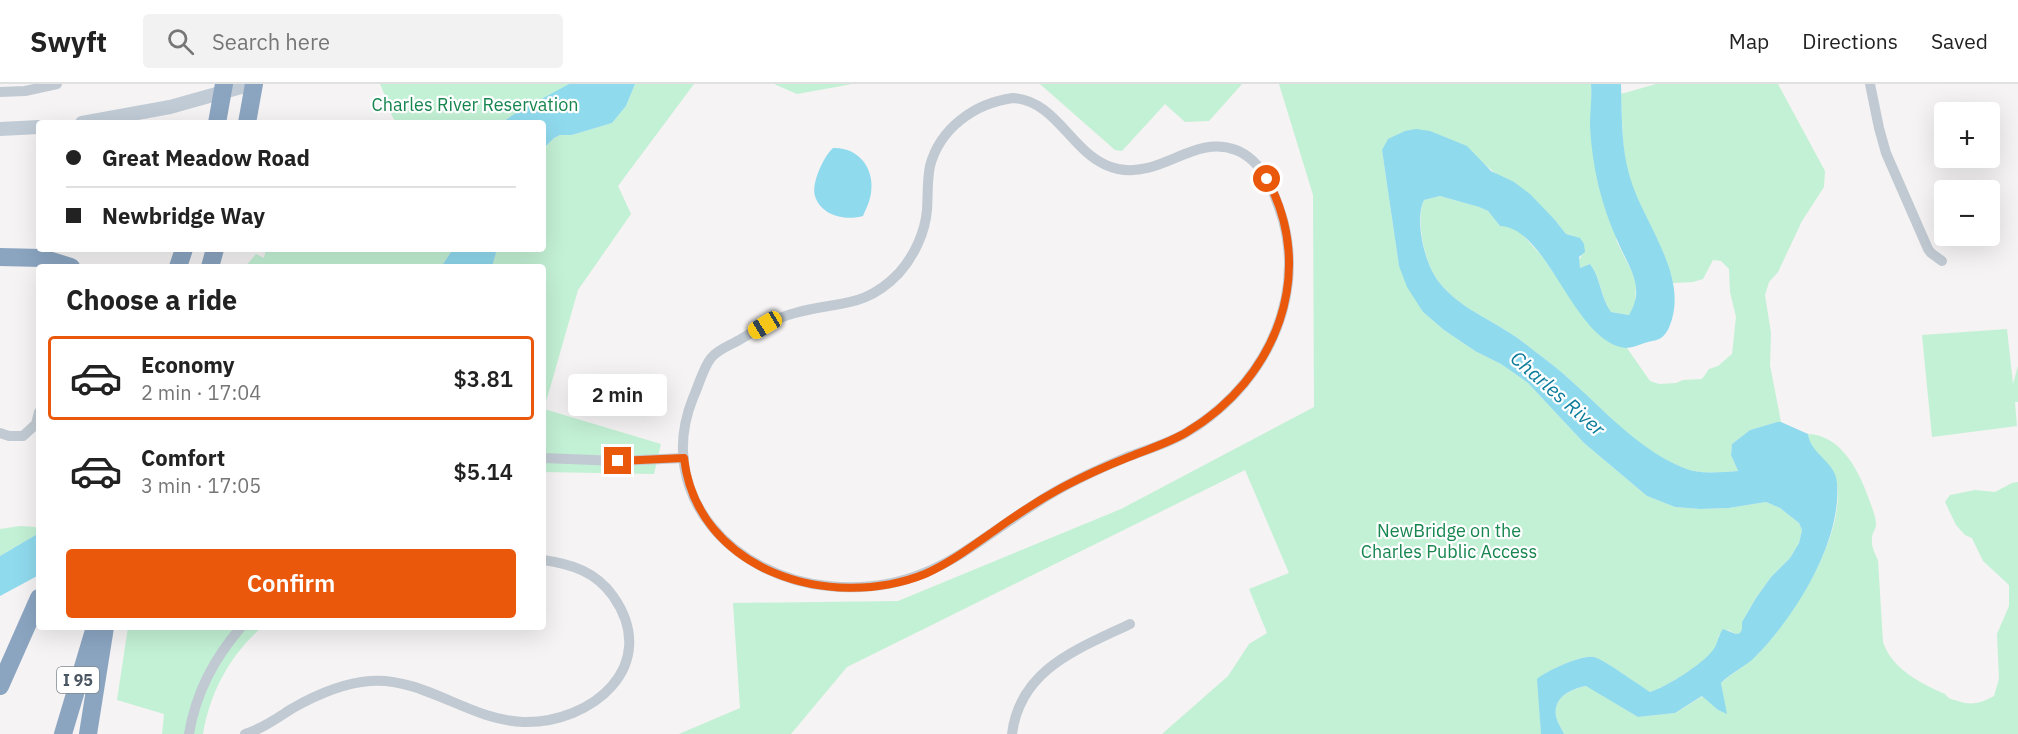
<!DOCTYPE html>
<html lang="en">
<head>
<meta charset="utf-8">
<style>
	body { margin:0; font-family:"IBM Plex Sans",sans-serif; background:#f2f2f2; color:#222; height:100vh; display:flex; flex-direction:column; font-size:22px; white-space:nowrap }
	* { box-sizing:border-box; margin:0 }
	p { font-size:20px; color:#767676 }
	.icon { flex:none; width:33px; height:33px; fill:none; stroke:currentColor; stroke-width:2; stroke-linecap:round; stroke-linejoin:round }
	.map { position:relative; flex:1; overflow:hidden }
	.drawer { position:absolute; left:36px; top:180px; width:510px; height:366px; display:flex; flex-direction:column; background:#fff; border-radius:6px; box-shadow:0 6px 24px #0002 }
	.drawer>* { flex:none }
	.banner { position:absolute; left:36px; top:36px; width:510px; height:132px; border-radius:6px; box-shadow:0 6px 24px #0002; display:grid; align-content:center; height:132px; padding:0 30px; background:#fff }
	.fabs { position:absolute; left:1934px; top:18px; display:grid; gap:12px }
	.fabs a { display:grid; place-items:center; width:66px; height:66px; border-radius:6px; background:#fff; box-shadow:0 6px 24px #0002; font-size:30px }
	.end { position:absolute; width:27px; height:27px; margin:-14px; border:8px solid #ea580c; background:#fff; box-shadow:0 0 0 3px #fff }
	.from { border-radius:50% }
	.bubble { position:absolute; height:42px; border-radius:6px; background:#fff; box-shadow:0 6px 24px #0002; font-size:20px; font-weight:600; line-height:42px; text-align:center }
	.car { position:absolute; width:18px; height:36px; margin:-18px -9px; border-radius:8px; box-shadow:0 0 4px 2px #0007; background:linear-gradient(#f5c518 24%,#345 0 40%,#f5c518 0 76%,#345 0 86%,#f5c518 0) }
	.banner b { display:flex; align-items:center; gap:21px; height:57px; font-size:22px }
	.banner b+b { border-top:2px solid #e0e0e0 }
	.banner i { width:15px; height:15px; background:#222 }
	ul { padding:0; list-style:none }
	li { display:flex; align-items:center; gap:18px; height:84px; margin:0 12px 9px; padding:0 18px; border:3px solid transparent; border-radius:6px }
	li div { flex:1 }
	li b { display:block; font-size:22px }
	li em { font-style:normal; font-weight:600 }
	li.selected { border-color:#ea580c }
	li>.icon { width:54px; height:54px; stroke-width:1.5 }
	h2 { padding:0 30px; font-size:27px; line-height:72px }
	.action { display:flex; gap:12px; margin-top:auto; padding:12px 30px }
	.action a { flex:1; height:69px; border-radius:6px; background:#ea580c; color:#fff; font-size:24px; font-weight:600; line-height:69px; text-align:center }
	header { display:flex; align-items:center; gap:36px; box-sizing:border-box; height:84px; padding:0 30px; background:#fff; border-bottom:2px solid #e0e0e0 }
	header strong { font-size:28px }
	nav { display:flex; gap:33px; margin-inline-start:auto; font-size:21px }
	.search { width:420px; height:54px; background:#f2f2f2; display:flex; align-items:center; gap:15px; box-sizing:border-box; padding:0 21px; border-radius:6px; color:#767676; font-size:22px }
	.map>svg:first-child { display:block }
</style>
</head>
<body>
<header>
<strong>Swyft</strong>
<div class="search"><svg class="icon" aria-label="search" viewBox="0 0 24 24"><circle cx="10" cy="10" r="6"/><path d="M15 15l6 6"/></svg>Search here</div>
<nav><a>Map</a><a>Directions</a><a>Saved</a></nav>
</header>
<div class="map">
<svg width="2018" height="650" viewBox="0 0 2018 650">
	<rect width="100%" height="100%" fill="#f5f3f3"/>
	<!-- green -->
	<g fill="#c3f1d5">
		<polygon points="380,0 569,0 520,27 501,39 391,39 395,37 385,19 386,14"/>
		<polygon points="635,0 694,0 618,102 631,130 578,206 544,325 661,360 654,390 543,388 543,183 492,183 497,165 543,165 543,65 554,54 560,51 572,51 612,39 626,22"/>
		<polygon points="774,0 852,0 797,10"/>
		<polygon points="1040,0 1242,0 1209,37 1185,38 1165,20 1122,67 1115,66"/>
		<path d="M1279,0H1591V26L1617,158L1632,188L1636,200L1635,221L1629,231L1611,228C1600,213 1601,194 1590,180L1580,184L1578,177L1582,171L1573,152L1566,150L1555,136L1484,80L1382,66L1399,182L1423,228L1444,246L1475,267L1501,280L1528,299L1584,359L1647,412L1675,423L1700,425L1729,424L1766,418L1780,424L1799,439L1802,446L1799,459L1790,474L1771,493L1756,514L1742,538V545L1740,549L1736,550L1728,546L1719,551C1718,556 1717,561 1714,565C1706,579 1665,603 1650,608C1639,602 1603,575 1594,573C1581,571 1548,586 1538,595L1541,650H1162L1228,592L1249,560L1267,549L1249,505L1289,489L1245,386L847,583L791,650H679L740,624L733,519L898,517L1121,425L1314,323L1313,111Z"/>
		<path d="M1656,0H1778L1825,87L1824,103L1802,137L1778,188L1769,198L1765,211L1771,249L1770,281L1781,338H1777L1750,346L1732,360L1731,371L1738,387C1721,388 1701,391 1684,384C1629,363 1592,310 1545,275C1532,265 1519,254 1505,246C1480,230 1457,221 1439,198C1425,181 1415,136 1424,116L1440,112L1479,123L1488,127L1500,142H1510L1519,147L1541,171L1591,242L1610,258L1627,264L1650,297L1659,300L1676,299L1683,296L1702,295L1709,285L1718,282L1732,270L1736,233L1730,208L1729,185L1721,177L1713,176L1703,195L1693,198L1673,199C1666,165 1644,136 1632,103C1621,73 1623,42 1621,10Z"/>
		<polygon points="266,165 453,165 441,183 245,183 256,170 264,174"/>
		<polygon points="2007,245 2013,300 2018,282 2018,318 2015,318 2017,342 1932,353 1922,251"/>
		<path d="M1808,350C1842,351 1860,389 1870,418C1872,424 1876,433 1876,440C1876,443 1874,447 1873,449C1870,459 1873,466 1878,476L1883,558C1892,585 1920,599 1945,610C1949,616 1952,615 1958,617C1972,622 1981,619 1994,612L1999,595L1997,550L2009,522V501L1983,477L1972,454L1965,451L1956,441L1945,418L1950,411L1975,406L1995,408L2012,399L2018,398V650H1564C1562,645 1557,638 1556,632C1553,613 1571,605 1587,602L1638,633L1675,629L1703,612L1718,626L1726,629L1721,599C1732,589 1746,582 1757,571C1792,535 1845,453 1837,400C1835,385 1811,370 1808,350Z"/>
		<polygon points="20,442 35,443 39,446 39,449 0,472 0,445"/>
		<path d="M128,543H262C230,571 210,608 203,650H162L164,630L117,616Z"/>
	</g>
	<!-- water -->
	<g fill="#90daee">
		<polygon points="569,0 635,0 626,22 612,39 572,51 560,51 554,54 543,65 543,39 501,39 519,27"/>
		<path d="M1591,0H1621C1622,30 1621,61 1629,90C1641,136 1686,186 1672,235C1670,242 1667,250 1661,254C1658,256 1652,257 1648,258C1641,260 1632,264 1626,264C1574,259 1548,143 1500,142L1488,127L1479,123L1440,112L1424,116C1414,136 1425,181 1439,198C1457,221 1480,230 1505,246C1519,254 1532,265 1545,275C1592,310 1629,362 1684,384C1701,391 1720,388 1738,387L1731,371L1732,360L1750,346L1777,338H1781L1808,350C1811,371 1836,378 1837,399C1842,457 1796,531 1757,571C1747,582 1732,588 1721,599L1727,630L1718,626L1702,612L1675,629L1638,633L1586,602C1571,605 1553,613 1556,632C1557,638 1562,645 1564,650H1541L1537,595C1548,586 1581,571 1594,573C1603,575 1639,601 1650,608C1666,603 1703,580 1713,566C1718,560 1718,551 1723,545L1736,550L1740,549L1742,545V538L1756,514L1771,493L1790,474L1799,459L1802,446L1799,439L1780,424L1766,418L1729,424L1700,425L1675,423L1647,412L1584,359L1528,299L1501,280L1475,267L1444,246L1423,228L1407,203L1399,182L1382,66L1388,55L1405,47L1416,45L1430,47L1467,62L1491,87L1514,98L1530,110L1555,136L1566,150L1580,154L1584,160L1585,168L1579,173L1580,184L1590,180C1601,194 1600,213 1611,228L1629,231C1646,203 1629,184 1618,158C1601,121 1592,82 1590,42C1590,28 1592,14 1591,0Z"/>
		<path d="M833,64C858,63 875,84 871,109C870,117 866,125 863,132C846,137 821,132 815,112C811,99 824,72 833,64Z"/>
		<polygon points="453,165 497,165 492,183 441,183"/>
		<polygon points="39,449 39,491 0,512 0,472"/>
	</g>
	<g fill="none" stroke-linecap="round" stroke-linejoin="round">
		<!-- street -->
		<g stroke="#c1cad2" stroke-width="10">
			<polyline points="1870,0 1879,44 1886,69 1928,165 1931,169 1942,177"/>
			<polyline points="0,8 25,7 57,0"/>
			<path d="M1013,14C1060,17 1073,76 1118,85C1162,94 1194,50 1236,66C1264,77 1275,110 1283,136C1306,222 1259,307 1184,350C1166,360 1146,366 1127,373C1103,383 1079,394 1056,407C976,453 931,513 828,502C734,493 654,411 693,314C699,301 703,284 711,274C718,265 731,261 741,255C758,245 775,234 795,229C837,217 865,225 899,189C914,172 925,149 927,126C928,111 927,97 930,82C940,44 975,19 1013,14Z"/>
			<polyline points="0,349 9,352 23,352 36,340 39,328"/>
			<polyline points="543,374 618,377 684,374"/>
			<path d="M189,650C196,608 214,575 241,543"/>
			<path d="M245,650C262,645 277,634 293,624C316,611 343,599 370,597C424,593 469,636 523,638C591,640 662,582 613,512C596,488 572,480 543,476"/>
			<path d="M1012,650C1020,585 1078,565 1130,540"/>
		</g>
		<!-- secondary -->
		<g stroke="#c1cbd6" stroke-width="14">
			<polyline points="82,39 170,23 252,0"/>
			<polyline points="0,45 39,43"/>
		</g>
		<!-- highway -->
		<g stroke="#8ba5c1" stroke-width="18">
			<polyline points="217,39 224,0"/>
			<polyline points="247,39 254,0"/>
			<polyline points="0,173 42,174 71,183"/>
			<polyline points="178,183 184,165"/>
			<polyline points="210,183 215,165"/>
			<polyline points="0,602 39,514"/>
			<polyline points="63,650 95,543"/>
			<polyline points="88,650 105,543"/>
		</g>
	</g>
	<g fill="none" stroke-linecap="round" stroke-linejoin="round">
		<!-- route -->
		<path stroke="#ea580c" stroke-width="8" d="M618,377L684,374C697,487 830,528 925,490C950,479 971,463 994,447C1016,431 1039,416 1063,403C1084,392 1106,382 1129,373C1148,365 1169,359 1187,348C1276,295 1318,189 1267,95"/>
	</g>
	<g text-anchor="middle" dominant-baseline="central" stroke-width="4.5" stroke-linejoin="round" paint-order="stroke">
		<!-- shield labels -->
		<rect fill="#fff" stroke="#808990" stroke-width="1.5" x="57" y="583" width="42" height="26" rx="4.5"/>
		<g font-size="16" font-weight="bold" fill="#4a5661">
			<text x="78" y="596">I 95</text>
		</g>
		<!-- park labels -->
		<g font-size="18" fill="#17864f" stroke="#fff">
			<text x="475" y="20">Charles River Reservation</text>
			<text x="1449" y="446">NewBridge on the<tspan x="1449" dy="21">Charles Public Access</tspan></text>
		</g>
		<!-- water labels -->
		<g font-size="20" font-style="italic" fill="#0c7c9b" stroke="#fff">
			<text transform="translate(1558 309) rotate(41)">Charles River</text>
		</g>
	</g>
</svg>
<div class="fabs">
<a>+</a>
<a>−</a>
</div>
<i class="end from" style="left:1267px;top:95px"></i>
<i class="end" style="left:618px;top:377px"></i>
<div class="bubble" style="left:568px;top:290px;width:99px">2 min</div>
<i class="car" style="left:765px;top:241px;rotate:239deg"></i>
<div class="banner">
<b><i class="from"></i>Great Meadow Road</b>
<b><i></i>Newbridge Way</b>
</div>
<section class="drawer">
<h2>Choose a ride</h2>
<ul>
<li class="selected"><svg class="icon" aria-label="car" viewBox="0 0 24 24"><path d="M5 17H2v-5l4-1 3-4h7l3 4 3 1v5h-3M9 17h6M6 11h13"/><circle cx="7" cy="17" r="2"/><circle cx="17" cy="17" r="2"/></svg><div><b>Economy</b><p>2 min · 17:04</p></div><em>$3.81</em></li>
<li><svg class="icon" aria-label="car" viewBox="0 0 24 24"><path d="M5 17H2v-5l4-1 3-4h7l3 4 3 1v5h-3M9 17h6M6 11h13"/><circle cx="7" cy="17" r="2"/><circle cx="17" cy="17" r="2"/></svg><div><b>Comfort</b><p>3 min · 17:05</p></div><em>$5.14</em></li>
</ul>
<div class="action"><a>Confirm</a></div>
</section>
</div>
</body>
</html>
